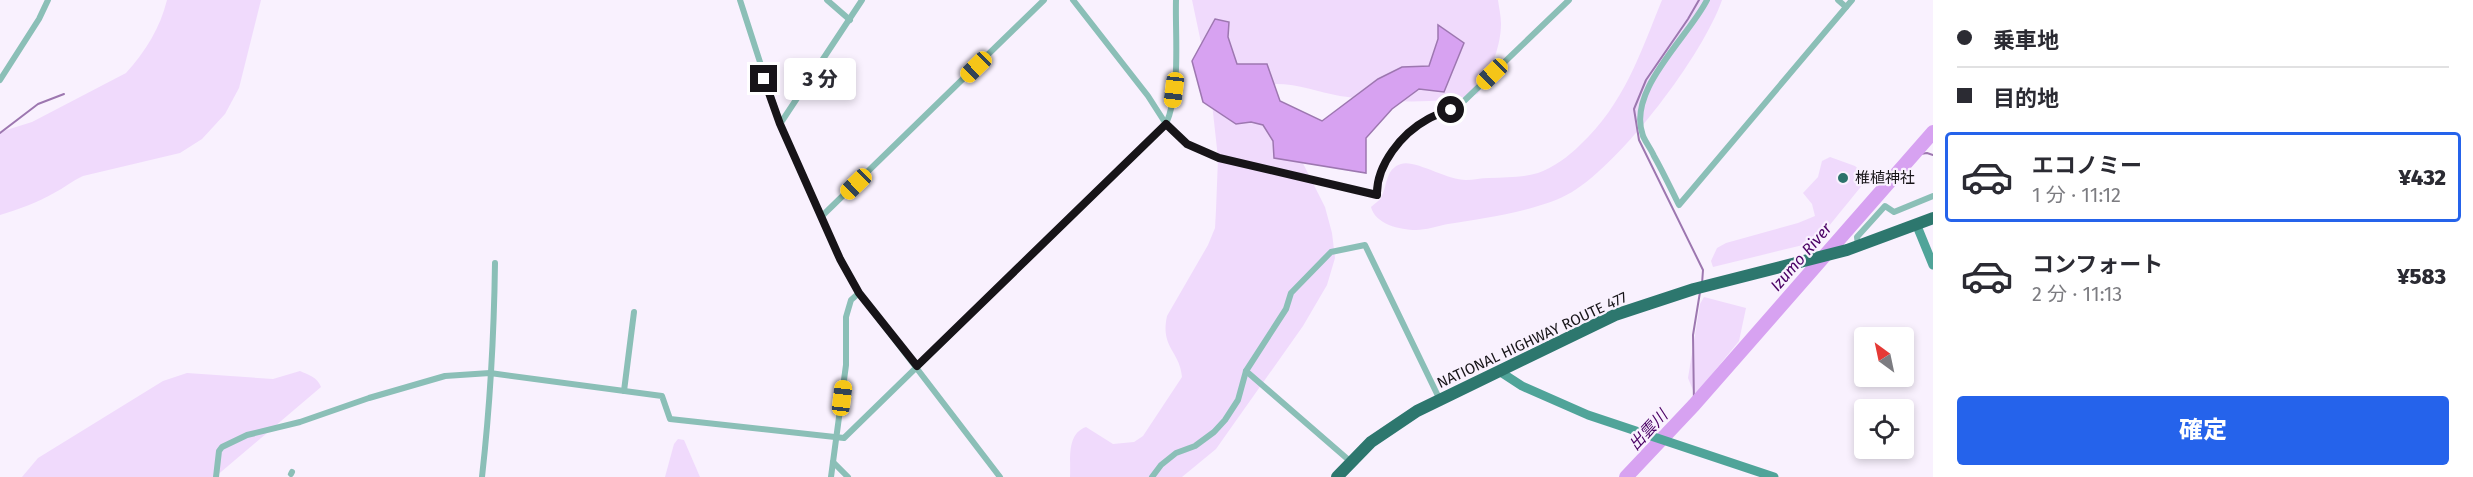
<!DOCTYPE html>
<html lang="ja">
<head>
<meta charset="utf-8">
<style>
	body { margin:0; font-family:"Fira Sans","Noto Sans JP",sans-serif; background:#f7f7f7; color:#2b2b33; height:100vh; display:flex; flex-direction:column; font-size:22px; white-space:nowrap }
	* { box-sizing:border-box; margin:0 }
	p { font-size:20px; color:#7c7c81 }
	.icon { flex:none; width:33px; height:33px; fill:none; stroke:currentColor; stroke-width:2; stroke-linecap:round; stroke-linejoin:round }
	.map { position:relative; flex:1; overflow:hidden }
	.drawer { display:flex; flex-direction:column; background:#fff; width:540px }
	.drawer>* { flex:none }
	.banner { display:grid; align-content:center; height:132px; padding:0 24px; background:#fff }
	.needle { width:39px; rotate:327deg }
	.controls { position:absolute; left:1854px; top:327px; display:grid; gap:12px }
	.controls a { display:grid; place-items:center; width:60px; height:60px; border-radius:6px; background:#fff; box-shadow:0 3px 9px #0003; font-size:30px }
	.end { position:absolute; width:27px; height:27px; margin:-14px; border:8px solid #171418; background:#fff; box-shadow:0 0 0 3px #fff }
	.from { border-radius:50% }
	.bubble { position:absolute; height:42px; border-radius:6px; background:#fff; box-shadow:0 3px 9px #0003; font-size:20px; font-weight:800; line-height:42px; text-align:center }
	.car { position:absolute; width:18px; height:36px; margin:-18px -9px; border-radius:8px; box-shadow:0 0 4px 2px #0007; background:linear-gradient(#f5c518 24%,#345 0 40%,#f5c518 0 76%,#345 0 86%,#f5c518 0) }
	.banner b { display:flex; align-items:center; gap:21px; height:57px; font-size:22px }
	.banner b+b { border-top:2px solid #e1e1e2 }
	.banner i { width:15px; height:15px; background:#2b2b33 }
	ul { padding:0; list-style:none }
	li { display:flex; align-items:center; gap:18px; height:90px; margin:0 12px 9px; padding:0 12px; border:3px solid transparent; border-radius:6px }
	li div { flex:1 }
	li b { display:block; font-size:22px }
	li em { font-style:normal; font-weight:800 }
	li.active { border-color:#2563eb }
	li>.icon { width:54px; height:54px; stroke-width:1.5 }
	.primary-button { display:flex; gap:12px; margin-top:auto; padding:12px 24px }
	.primary-button a { flex:1; height:69px; border-radius:6px; background:#2563eb; color:#fff; font-size:24px; font-weight:800; line-height:69px; text-align:center }
	main { display:flex; flex:1; min-height:0 }
	.map>svg:first-child { display:block }
</style>
</head>
<body>
<main>
<div class="map">
<svg width="1933" height="477" viewBox="0 0 1933 477">
	<rect width="100%" height="100%" fill="#f9f1fe"/>
	<!-- green -->
	<g fill="#f0dafc">
		<path d="M167,0H261L239,88L225,114L202,139L180,153L83,176C72,181 64,188 54,193C37,203 19,209 0,215V132L32,122L126,73C146,51 160,28 167,0Z"/>
		<path d="M1192,0H1498C1499,8 1501,16 1501,24C1501,47 1489,75 1478,94C1440,105 1379,102 1340,96C1318,92 1299,84 1276,84L1268,94L1325,207L1332,233L1335,258L1327,285L1303,326L1216,449L1182,477H1070C1071,460 1066,434 1086,427L1113,444L1134,442L1143,436L1182,377C1180,351 1160,348 1167,316L1208,245L1215,228L1216,210L1218,158L1210,85Z"/>
		<path d="M1662,0H1722C1703,55 1622,162 1572,192C1540,211 1484,218 1448,224C1438,226 1426,230 1416,230C1400,230 1375,224 1371,207C1374,204 1379,201 1381,198C1388,185 1385,169 1401,164C1414,159 1447,180 1466,180C1474,180 1481,178 1489,178C1506,177 1521,178 1538,173C1553,168 1569,156 1580,145C1624,104 1640,54 1662,0Z"/>
		<polygon points="1830,157 1855,166 1868,178 1820,237 1803,245 1713,267 1711,261 1717,248 1726,243 1798,223 1815,216 1812,204 1803,193 1818,177 1822,161"/>
		<polygon points="1704,297 1746,308 1739,341 1695,395 1688,378 1700,304"/>
		<path d="M300,371C309,375 317,377 321,387L215,477H22L38,458L163,381L187,373L273,379Z"/>
		<polygon points="678,439 684,440 700,477 665,477 674,444"/>
	</g>
	<!-- water -->
	<polygon fill="#d7a2f1" stroke="#9d77b0" stroke-width="1.5" points="1215,19 1229,22 1228,37 1237,64 1267,64 1280,101 1322,121 1378,79 1402,67 1429,66 1438,39 1438,25 1464,43 1444,92 1419,89 1392,109 1366,138 1366,173 1274,158 1273,141 1263,125 1251,122 1236,124 1203,102 1192,61"/>
	<g fill="none" stroke-linecap="round" stroke-linejoin="round">
		<!-- stream -->
		<g stroke="#9d77b0" stroke-width="2">
			<polyline points="1699,0 1688,19 1646,80 1634,109 1639,140 1703,270 1702,284"/>
			<polyline points="0,133 38,104 64,94"/>
			<polyline points="1913,155 1927,153 1933,155"/>
			<polyline points="1694,405 1693,335 1700,292"/>
		</g>
		<!-- river -->
		<polyline stroke="#d7a2f1" stroke-width="14" points="1626,477 1694,405 1933,132"/>
		<!-- street -->
		<g stroke="#8bbfb7" stroke-width="6">
			<polyline points="740,0 780,124 840,259 859,293 851,300 846,317 846,365 831,477"/>
			<polyline points="827,0 850,20"/>
			<path d="M1073,0L1148,96L1166,124L1187,144L1219,158L1377,195C1376,165 1401,135 1427,120C1439,112 1452,109 1464,101L1569,0"/>
			<path d="M1707,0C1688,38 1626,90 1643,136C1646,143 1651,149 1654,156C1663,172 1671,189 1679,205L1852,0"/>
			<polyline points="1838,0 1846,7"/>
			<polyline points="0,80 39,19 48,0"/>
			<polyline points="780,124 862,0"/>
			<polyline points="821,217 1044,0"/>
			<polyline points="1858,246 1857,237 1885,206 1894,212 1933,196"/>
			<polyline points="859,293 1000,477"/>
			<polyline points="1246,371 1351,462"/>
			<polyline points="624,391 634,312"/>
			<polyline points="833,462 848,477"/>
			<polyline points="291,474 292,472"/>
			<path d="M216,477L219,451L222,447L247,435L300,422L369,398L445,376L490,373L662,396L670,419L844,438L1166,124C1181,89 1175,38 1176,0"/>
			<path d="M482,477C490,406 494,335 495,263"/>
			<polyline points="1152,477 1161,465 1176,453 1195,446 1214,432 1225,420 1238,400 1246,371 1286,309 1291,293 1331,252 1365,245 1440,400"/>
		</g>
		<!-- secondary -->
		<g stroke="#50a499" stroke-width="9">
			<polyline points="1917,226 1933,265"/>
			<polyline points="1499,371 1522,386 1588,415 1774,477"/>
		</g>
		<!-- highway -->
		<polyline stroke="#2d776e" stroke-width="12" points="1337,477 1371,442 1417,411 1615,315 1694,289 1847,250 1933,218"/>
	</g>
	<g fill="none" stroke-linecap="round" stroke-linejoin="round">
		<!-- route -->
		<path stroke="#171418" stroke-width="8" d="M764,79L780,124L840,259L859,293L917,366L1166,124L1187,144L1219,158L1377,195C1376,165 1402,133 1428,119C1435,115 1443,113 1451,110"/>
	</g>
	<!-- markers -->
	<circle fill="#2c736b" stroke="#f9f1fe" stroke-width="2" cx="1843" cy="178" r="6"/>
	<g text-anchor="middle" dominant-baseline="central" stroke-width="4.5" stroke-linejoin="round" paint-order="stroke">
		<!-- poi labels -->
		<g font-size="15" fill="#171418" stroke="#f9f1fe" text-anchor="start">
			<text x="1855" y="178">椎植神社</text>
		</g>
		<!-- street labels -->
		<g font-size="15" fill="#171418" stroke="#f9f1fe">
			<text transform="translate(1532 340) rotate(-25)">NATIONAL HIGHWAY ROUTE 477</text>
		</g>
		<!-- water labels -->
		<g font-size="16" font-style="italic" fill="#4a0064" stroke="#f9f1fe">
			<text transform="translate(1801 257) rotate(-49)">Izumo River</text>
			<text transform="translate(1648 430) rotate(-47)">出雲川</text>
		</g>
	</g>
</svg>
<div class="controls">
<a><svg class="needle" viewBox="-14 -14 28 28"><path d="M0-13l5 13h-10z" fill="#e53935"/><path d="M0 13l5-13h-10z" fill="#7c7c81"/></svg></a>
<a><svg class="icon" aria-label="locate" viewBox="0 0 24 24"><circle cx="12" cy="12" r="6"/><path d="M12 2v4M12 18v4M2 12h4M18 12h4"/></svg></a>
</div>
<i class="end from" style="left:1451px;top:110px"></i>
<i class="end" style="left:764px;top:79px"></i>
<div class="bubble" style="left:784px;top:58px;width:72px">3 分</div>
<i class="car" style="left:976px;top:67px;rotate:226deg"></i>
<i class="car" style="left:1492px;top:74px;rotate:226deg"></i>
<i class="car" style="left:1174px;top:90px;rotate:187deg"></i>
<i class="car" style="left:856px;top:184px;rotate:226deg"></i>
<i class="car" style="left:842px;top:398px;rotate:7deg"></i>
</div>
<section class="drawer">
<div class="banner">
<b><i class="from"></i>乗車地</b>
<b><i></i>目的地</b>
</div>
<ul>
<li class="active"><svg class="icon" aria-label="car" viewBox="0 0 24 24"><path d="M5 17H2v-5l4-1 3-4h7l3 4 3 1v5h-3M9 17h6M6 11h13"/><circle cx="7" cy="17" r="2"/><circle cx="17" cy="17" r="2"/></svg><div><b>エコノミー</b><p>1 分 · 11:12</p></div><em>¥432</em></li>
<li><svg class="icon" aria-label="car" viewBox="0 0 24 24"><path d="M5 17H2v-5l4-1 3-4h7l3 4 3 1v5h-3M9 17h6M6 11h13"/><circle cx="7" cy="17" r="2"/><circle cx="17" cy="17" r="2"/></svg><div><b>コンフォート</b><p>2 分 · 11:13</p></div><em>¥583</em></li>
</ul>
<div class="primary-button"><a>確定</a></div>
</section>
</main>
</body>
</html>
